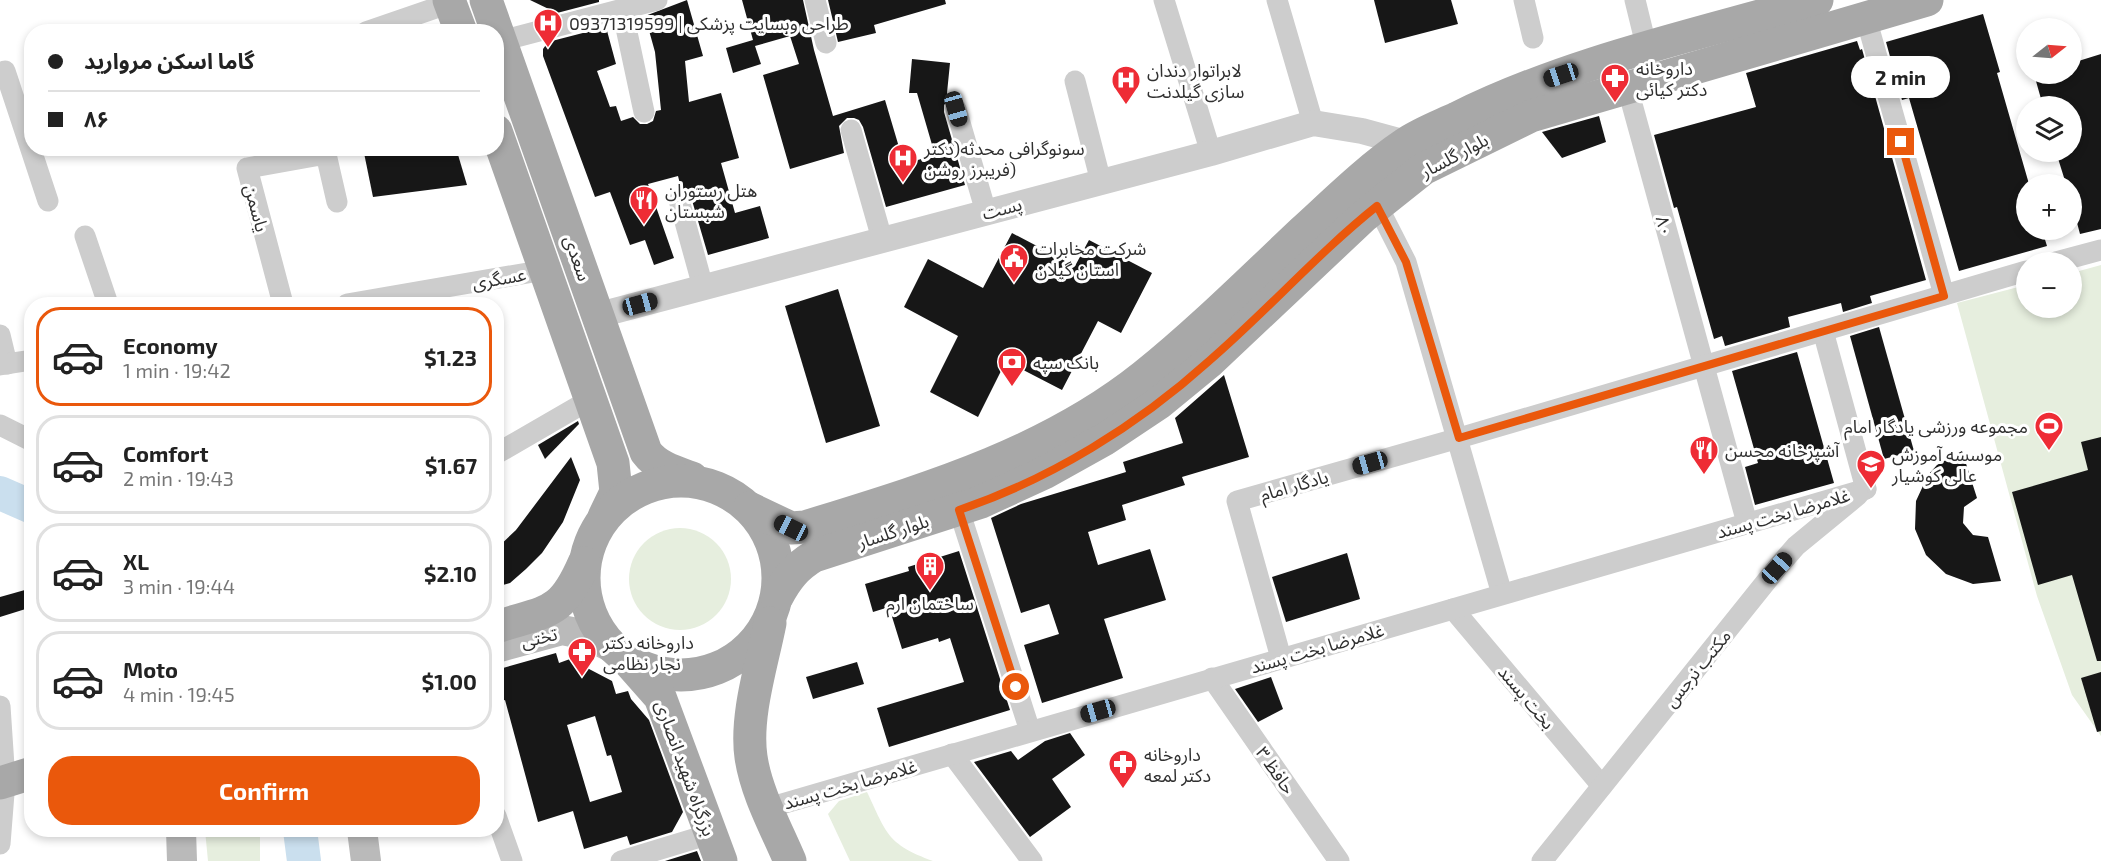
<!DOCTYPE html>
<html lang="en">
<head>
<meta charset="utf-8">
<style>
	body { margin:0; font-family:"Exo 2","Noto Sans Arabic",sans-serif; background:#f2f2f2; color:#222; height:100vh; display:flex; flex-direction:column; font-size:22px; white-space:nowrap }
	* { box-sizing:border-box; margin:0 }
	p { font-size:20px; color:#767676 }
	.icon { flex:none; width:33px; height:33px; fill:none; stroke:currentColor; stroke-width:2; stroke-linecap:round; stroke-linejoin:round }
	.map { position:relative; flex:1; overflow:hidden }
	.sheet { position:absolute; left:24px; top:297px; width:480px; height:540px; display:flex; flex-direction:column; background:#fff; border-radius:24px; box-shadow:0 3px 9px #0003 }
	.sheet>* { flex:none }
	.banner { position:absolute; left:24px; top:24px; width:480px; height:132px; border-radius:24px; box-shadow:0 3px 9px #0003; display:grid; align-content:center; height:132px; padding:0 24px; background:#fff }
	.needle { width:39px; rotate:73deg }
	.fabs { position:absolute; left:2016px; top:18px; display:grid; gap:12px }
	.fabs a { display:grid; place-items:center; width:66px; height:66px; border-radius:50%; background:#fff; box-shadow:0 3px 9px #0003; font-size:30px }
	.end { position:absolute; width:27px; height:27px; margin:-14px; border:8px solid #ea580c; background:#fff; box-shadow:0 0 0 3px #fff }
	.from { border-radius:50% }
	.bubble { position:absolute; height:42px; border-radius:21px; background:#fff; box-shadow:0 3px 9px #0003; font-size:20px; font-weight:700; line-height:42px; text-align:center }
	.car { position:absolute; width:18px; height:36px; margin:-18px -9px; border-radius:8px; box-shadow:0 0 4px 2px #0007; background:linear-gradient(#222 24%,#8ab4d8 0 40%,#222 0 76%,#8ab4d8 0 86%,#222 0) }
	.banner b { display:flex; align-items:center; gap:21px; height:57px; font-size:22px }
	.banner b+b { border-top:2px solid #e0e0e0 }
	.banner i { width:15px; height:15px; background:#222 }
	ul { padding:10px 0 0; list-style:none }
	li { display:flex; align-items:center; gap:18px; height:99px; margin:0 12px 9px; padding:0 12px; border:3px solid #e0e0e0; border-radius:24px }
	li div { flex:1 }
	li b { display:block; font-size:22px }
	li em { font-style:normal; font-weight:700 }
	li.active { border-color:#ea580c }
	li>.icon { width:54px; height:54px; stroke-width:1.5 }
	.cta { display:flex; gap:12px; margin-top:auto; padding:12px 24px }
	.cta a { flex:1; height:69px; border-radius:24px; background:#ea580c; color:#fff; font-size:24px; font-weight:700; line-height:69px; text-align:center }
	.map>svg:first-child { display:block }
</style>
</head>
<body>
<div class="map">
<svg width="2101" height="861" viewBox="0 0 2101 861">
	<rect width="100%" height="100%" fill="#fff"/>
	<!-- green -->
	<g fill="#e6eede">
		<polygon points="2101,265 2101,736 2072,695 2037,596 1957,303 2026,285 2026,308 2072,308 2072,273"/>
		<circle cx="680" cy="579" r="51"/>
		<path d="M867,792C887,834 887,844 933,861H850L828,814L839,801Z"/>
		<polygon points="205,830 260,830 260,861 208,861"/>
	</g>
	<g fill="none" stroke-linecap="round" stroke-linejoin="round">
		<!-- river -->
		<g stroke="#cadfee" stroke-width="34">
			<polyline points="0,493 32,507"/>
			<polyline points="300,830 304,861"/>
		</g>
	</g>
	<!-- building -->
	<g fill="#171717" fill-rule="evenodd">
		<polygon points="530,0 599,0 599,2 557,13"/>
		<polygon points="687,0 703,56 685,61 689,102 721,93 739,158 721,163 735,213 760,206 769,238 708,255 691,197 687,191 681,188 678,176 648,184 674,258 654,265 645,240 630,245 610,192 595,197 543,56 543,49 548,42 606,27 616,64 597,71 610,107 616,106 621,121 633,117 640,124 647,124 653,121 656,111 661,110 655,52 645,16"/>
		<polygon points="742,0 803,0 814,50 833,116 885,100 904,164 935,155 917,93 909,93 912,59 950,63 947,93 949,99 944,105 944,112 965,185 886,207 863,127 859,120 854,118 847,118 839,126 844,153 790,169 763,75 799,64 790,36 755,46 761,64 733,73 726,48 753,40"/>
		<polygon points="828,0 945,0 946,4 874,25 876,33 838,42"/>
		<polygon points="1374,0 1451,0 1458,24 1385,43"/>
		<polygon points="1983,14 2000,72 1997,73 2029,184 2026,184 2026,230 2042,230 2047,246 1959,271 1909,98 1902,100 1886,42"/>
		<polygon points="1857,41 1860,50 1862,49 1926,280 1870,296 1872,303 1843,312 1841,303 1788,317 1790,327 1725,346 1722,336 1714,339 1677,207 1674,208 1654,135 1756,107 1746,73"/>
		<polygon points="2101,54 2101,229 2080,234 2072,204 2072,184 2066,184 2056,152 2072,152 2072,106 2043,106 2034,74 2072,74 2072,63"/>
		<polygon points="1599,116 1606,142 1562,158 1542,132"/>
		<polygon points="363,148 456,148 467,185 373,197"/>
		<polygon points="1012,233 1075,266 1089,240 1152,273 1121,333 1098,321 1062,390 1006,361 978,417 930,392 958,336 904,307 928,259 983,288"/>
		<polygon points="838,289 880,426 826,443 785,306"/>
		<polygon points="1879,327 1914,451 1884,459 1850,336"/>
		<polygon points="1797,352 1834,483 1755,505 1745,467 1758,463 1732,371"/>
		<polygon points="1224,375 1249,457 1182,477 1185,485 1122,505 1126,520 1088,532 1098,565 1150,549 1166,600 1104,619 1123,678 1042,703 1024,645 1059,634 1049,604 1021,613 991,518 1021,504 1126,472 1123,462 1183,443 1175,418"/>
		<polygon points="578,421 579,424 545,459 538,445"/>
		<polygon points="2101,437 2101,661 2097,661 2072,575 2038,585 2012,492 2088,470 2081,442"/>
		<polygon points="1962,451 1977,498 1964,507 1963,523 1973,535 1988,537 2001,581 1973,584 1946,574 1926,555 1915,529 1916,501 1928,475 1937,465"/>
		<polygon points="571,457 580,480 563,522 542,553 526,569 510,583 496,587 496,549 516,530"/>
		<polygon points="959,551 1010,710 889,747 877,708 964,682 950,638 939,642 938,638 902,649 889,607 873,612 865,584 909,571 908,567"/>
		<polygon points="1347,553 1360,599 1286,622 1272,577"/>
		<polygon points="32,588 32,607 0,617 0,597"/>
		<path d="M556,653L559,663L570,659L612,681L616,694L628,691L631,699L649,720L683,812L672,832L630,845L627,836L584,849L573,811L538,822L505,700L496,703V670ZM595,716L607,756L611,755L622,792L590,802L567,725Z"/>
		<polygon points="857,662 864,684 813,699 806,677"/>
		<polygon points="2101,672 2101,731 2097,732 2081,678"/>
		<polygon points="1271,677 1283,709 1258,722 1235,689"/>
		<polygon points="1070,733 1085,755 1052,779 1071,807 1030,837 974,762 1011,751 1018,760 1045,741"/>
		<polygon points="697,851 701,861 665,861"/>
	</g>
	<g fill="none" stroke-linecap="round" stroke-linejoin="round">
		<!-- minor -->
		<g stroke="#cdcdcd" stroke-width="21">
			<polyline points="815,0 826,43"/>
			<polyline points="1164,0 1211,153"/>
			<polyline points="1277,0 1313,123"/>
			<polyline points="1524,0 1533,38"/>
			<polyline points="1635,0 1647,49"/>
			<polyline points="622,9 644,112"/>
			<polyline points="1866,18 1944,295"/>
			<polyline points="366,32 450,3"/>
			<polyline points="501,41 657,0"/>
			<polyline points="5,71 48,201"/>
			<polyline points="1075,81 1101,182"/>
			<polyline points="1627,86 1747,523"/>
			<polyline points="956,109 986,212"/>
			<polyline points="851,130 882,239"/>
			<polyline points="679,200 703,287"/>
			<polyline points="1377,205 1406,262 1502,594"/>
			<polyline points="85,236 108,304"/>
			<polyline points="2056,262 2101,250"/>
			<polyline points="283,304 247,168 326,154 337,202"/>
			<polyline points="347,304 545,270"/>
			<polyline points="1823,331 1866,489"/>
			<polyline points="0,335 7,364"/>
			<polyline points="0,365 32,360"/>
			<polyline points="0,425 32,441"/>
			<polyline points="496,454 591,399"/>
			<polyline points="959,510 1030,731"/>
			<polyline points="1453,609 1602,786"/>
			<polyline points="1281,658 1237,501 1459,438 2026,271"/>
			<polyline points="1212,678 1339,861"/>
			<polyline points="0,706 5,781 0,844"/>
			<polyline points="952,754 1032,861"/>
			<polyline points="768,808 1866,489"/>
			<polyline points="496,816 512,861"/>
			<polyline points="621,861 710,834"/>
			<polyline points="1542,861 1777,568 1796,546 1858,495"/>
		</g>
		<!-- tertiary -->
		<polyline stroke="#cdcdcd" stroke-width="26" points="599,315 1211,153 1313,123 1362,131 1406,143"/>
		<!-- secondary -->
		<g stroke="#bababa" stroke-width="30">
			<polyline points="496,648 562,630 587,635 615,649"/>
			<polyline points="181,830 182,861"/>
			<polyline points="362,830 366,861"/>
		</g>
		<!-- primary -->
		<g stroke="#a8a8a8" stroke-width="33">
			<polyline points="449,0 461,32"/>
			<path d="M486,0L646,452C657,467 675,472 692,478"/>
			<polyline points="496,131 613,463 616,492 604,517"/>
			<circle cx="681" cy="578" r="97"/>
			<path d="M749,508L791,528L805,527C924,490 1045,455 1144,376C1200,331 1251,280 1303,231C1336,201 1368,169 1405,144C1421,133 1440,126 1457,118C1569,62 1696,35 1817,0"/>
			<path d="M777,597C787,578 796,567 814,556L981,502L1044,473L1105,439L1159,403L1209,362L1364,216L1423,169L1531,116L1927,0"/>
			<path d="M770,623C762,664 745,716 751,757C756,792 776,828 790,861"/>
			<path d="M496,627C548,610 561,616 584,563"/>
			<polyline points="630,663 660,697 721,861"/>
			<polyline points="0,783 32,773"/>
		</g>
	</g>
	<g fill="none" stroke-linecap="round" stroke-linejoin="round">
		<!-- route -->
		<path stroke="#ea580c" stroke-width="8" d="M1016,687L959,510C1051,479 1138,425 1209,361C1267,311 1318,253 1377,206L1406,262L1459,438L1944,296L1901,142"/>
	</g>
	<!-- icons -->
	<defs>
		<g id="hospital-pin" transform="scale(1.5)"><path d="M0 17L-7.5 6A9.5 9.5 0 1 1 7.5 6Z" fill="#ee2c35" stroke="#fff"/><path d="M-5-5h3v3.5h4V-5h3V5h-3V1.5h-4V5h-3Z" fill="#fff"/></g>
		<g id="pharmacy-pin" transform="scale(1.5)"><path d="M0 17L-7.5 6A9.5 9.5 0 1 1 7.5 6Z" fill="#ee2c35" stroke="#fff"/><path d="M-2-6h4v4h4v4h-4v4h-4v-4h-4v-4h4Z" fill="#fff"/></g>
		<g id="restaurant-pin" transform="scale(1.5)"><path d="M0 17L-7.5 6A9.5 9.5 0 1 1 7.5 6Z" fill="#ee2c35" stroke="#fff"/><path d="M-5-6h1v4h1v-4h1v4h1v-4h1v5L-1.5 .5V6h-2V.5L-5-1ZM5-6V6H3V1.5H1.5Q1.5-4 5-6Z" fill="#fff"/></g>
		<g id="civic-pin" transform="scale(1.5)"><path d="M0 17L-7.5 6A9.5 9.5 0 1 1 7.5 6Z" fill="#ee2c35" stroke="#fff"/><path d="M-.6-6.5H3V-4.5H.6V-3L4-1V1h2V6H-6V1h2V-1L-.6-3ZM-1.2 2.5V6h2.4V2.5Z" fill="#fff"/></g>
		<g id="bank-pin" transform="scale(1.5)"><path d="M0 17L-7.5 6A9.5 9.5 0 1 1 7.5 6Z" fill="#ee2c35" stroke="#fff"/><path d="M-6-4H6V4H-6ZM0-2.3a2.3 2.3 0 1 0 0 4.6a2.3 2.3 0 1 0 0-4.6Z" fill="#fff"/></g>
		<g id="stadium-pin" transform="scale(1.5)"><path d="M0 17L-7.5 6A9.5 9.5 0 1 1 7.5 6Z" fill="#ee2c35" stroke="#fff"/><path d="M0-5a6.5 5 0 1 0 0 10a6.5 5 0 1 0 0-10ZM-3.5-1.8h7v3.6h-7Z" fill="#fff"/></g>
		<g id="university-pin" transform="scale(1.5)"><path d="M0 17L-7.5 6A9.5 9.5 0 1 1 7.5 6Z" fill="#ee2c35" stroke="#fff"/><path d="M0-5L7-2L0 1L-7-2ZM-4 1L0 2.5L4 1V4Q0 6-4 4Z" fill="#fff"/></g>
		<g id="building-pin" transform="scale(1.5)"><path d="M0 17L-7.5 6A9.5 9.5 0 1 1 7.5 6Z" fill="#ee2c35" stroke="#fff"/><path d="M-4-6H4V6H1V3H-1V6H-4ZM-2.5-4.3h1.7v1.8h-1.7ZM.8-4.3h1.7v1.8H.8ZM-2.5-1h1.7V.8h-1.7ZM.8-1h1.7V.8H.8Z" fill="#fff"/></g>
	</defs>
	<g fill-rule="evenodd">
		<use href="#hospital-pin" x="548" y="23"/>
		<use href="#pharmacy-pin" x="1615" y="78"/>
		<use href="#hospital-pin" x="1126" y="80"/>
		<use href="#hospital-pin" x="903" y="158"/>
		<use href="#restaurant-pin" x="644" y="200"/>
		<use href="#civic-pin" x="1014" y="258"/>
		<use href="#bank-pin" x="1012" y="362"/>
		<use href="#stadium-pin" x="2049" y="426"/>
		<use href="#restaurant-pin" x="1704" y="450"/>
		<use href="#university-pin" x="1871" y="464"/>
		<use href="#building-pin" x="930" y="566"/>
		<use href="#pharmacy-pin" x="582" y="652"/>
		<use href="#pharmacy-pin" x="1123" y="764"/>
	</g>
	<g text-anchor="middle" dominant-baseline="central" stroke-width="6" stroke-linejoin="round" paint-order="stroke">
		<!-- poi labels -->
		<g font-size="18" fill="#303030" stroke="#fff" text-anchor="start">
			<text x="569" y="23">09371319599 | طراحی وبسایت پزشکی</text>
			<text x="1636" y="68">داروخانه<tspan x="1636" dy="21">دکتر کیائی</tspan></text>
			<text x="1147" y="70">لابراتوار دندان<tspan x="1147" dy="21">سازی گیلدنت</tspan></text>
			<text x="924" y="148">سونوگرافی محدثه(دکتر<tspan x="924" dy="21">فریبرز روشن)</tspan></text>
			<text x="665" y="190">هتل رستوران<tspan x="665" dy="21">شبستان</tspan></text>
			<text x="1035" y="248">شرکت مخابرات<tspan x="1035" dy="21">استان گیلان</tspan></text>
			<text x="1033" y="362">بانک سپه</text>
			<text x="2028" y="426" text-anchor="end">مجموعه ورزشی یادگار امام</text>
			<text x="1725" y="450">آشپزخانه محسن</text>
			<text x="1892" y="454">موسسه آموزش<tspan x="1892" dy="21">عالی کوشیار</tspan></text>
			<text x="930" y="603" text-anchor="middle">ساختمان ارم</text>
			<text x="603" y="642">داروخانه دکتر<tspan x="603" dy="21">نجار نظامی</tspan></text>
			<text x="1144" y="754">داروخانه<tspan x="1144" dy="21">دکتر لمعه</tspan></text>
		</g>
		<!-- street labels -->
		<g font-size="18" fill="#303030" stroke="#fff">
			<text transform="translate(1454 155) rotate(-28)">بلوار گلسار</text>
			<text transform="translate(257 208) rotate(75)">یاسمن</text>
			<text transform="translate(1002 208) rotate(-15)">پست</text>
			<text transform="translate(1665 226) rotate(75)">۸۰</text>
			<text transform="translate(578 258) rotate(71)">سعدی</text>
			<text transform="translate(499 278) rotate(-10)">عسگری</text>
			<text transform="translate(1294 485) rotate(-16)">یادگار امام</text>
			<text transform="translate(1783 513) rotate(-16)">غلامرضا بخت پسند</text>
			<text transform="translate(893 531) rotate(-18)">بلوار گلسار</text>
			<text transform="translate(539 637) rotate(-14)">تختی</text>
			<text transform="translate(1317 648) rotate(-16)">غلامرضا بخت پسند</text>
			<text transform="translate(1697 668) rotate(-51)">مکتب نرجس</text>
			<text transform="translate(1527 697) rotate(50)">بخت پسند</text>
			<text transform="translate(686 768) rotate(70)">بزرگراه شهید انصاری</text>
			<text transform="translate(1276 770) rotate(55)">حافظ ۳</text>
			<text transform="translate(850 784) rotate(-16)">غلامرضا بخت پسند</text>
		</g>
	</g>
</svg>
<div class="fabs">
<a><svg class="needle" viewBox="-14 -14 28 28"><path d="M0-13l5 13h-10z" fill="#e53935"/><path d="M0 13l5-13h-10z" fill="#767676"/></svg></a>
<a><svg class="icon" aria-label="layers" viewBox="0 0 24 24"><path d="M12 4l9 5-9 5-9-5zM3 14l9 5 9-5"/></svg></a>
<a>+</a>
<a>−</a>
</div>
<i class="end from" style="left:1016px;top:687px"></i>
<i class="end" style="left:1901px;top:142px"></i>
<div class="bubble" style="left:1851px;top:56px;width:99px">2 min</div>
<i class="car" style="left:1561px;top:75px;rotate:252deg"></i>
<i class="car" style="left:956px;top:109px;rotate:164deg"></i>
<i class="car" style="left:640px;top:304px;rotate:75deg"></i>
<i class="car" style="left:1370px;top:463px;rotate:254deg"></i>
<i class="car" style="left:791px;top:528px;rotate:296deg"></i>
<i class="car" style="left:1777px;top:568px;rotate:42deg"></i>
<i class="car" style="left:1098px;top:711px;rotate:254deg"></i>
<div class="banner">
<b><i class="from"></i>گاما اسکن مروارید</b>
<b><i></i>۸۶</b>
</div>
<section class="sheet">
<ul>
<li class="active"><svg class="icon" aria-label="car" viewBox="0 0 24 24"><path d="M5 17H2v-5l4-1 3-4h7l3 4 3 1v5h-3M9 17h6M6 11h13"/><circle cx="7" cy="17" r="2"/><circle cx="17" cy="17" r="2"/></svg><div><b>Economy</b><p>1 min · 19:42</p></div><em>$1.23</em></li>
<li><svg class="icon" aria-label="car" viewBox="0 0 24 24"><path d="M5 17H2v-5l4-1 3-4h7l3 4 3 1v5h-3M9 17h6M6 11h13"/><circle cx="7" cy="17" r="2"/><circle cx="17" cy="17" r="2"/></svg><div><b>Comfort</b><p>2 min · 19:43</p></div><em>$1.67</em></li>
<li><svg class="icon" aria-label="car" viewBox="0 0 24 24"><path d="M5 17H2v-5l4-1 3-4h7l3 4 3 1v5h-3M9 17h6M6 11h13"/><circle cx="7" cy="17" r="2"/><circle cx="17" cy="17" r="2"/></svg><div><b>XL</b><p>3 min · 19:44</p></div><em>$2.10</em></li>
<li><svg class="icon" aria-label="car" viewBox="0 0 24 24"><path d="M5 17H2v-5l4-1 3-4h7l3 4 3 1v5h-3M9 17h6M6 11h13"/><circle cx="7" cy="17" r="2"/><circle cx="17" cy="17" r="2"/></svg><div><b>Moto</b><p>4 min · 19:45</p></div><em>$1.00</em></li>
</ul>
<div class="cta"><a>Confirm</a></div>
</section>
</div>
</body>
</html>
